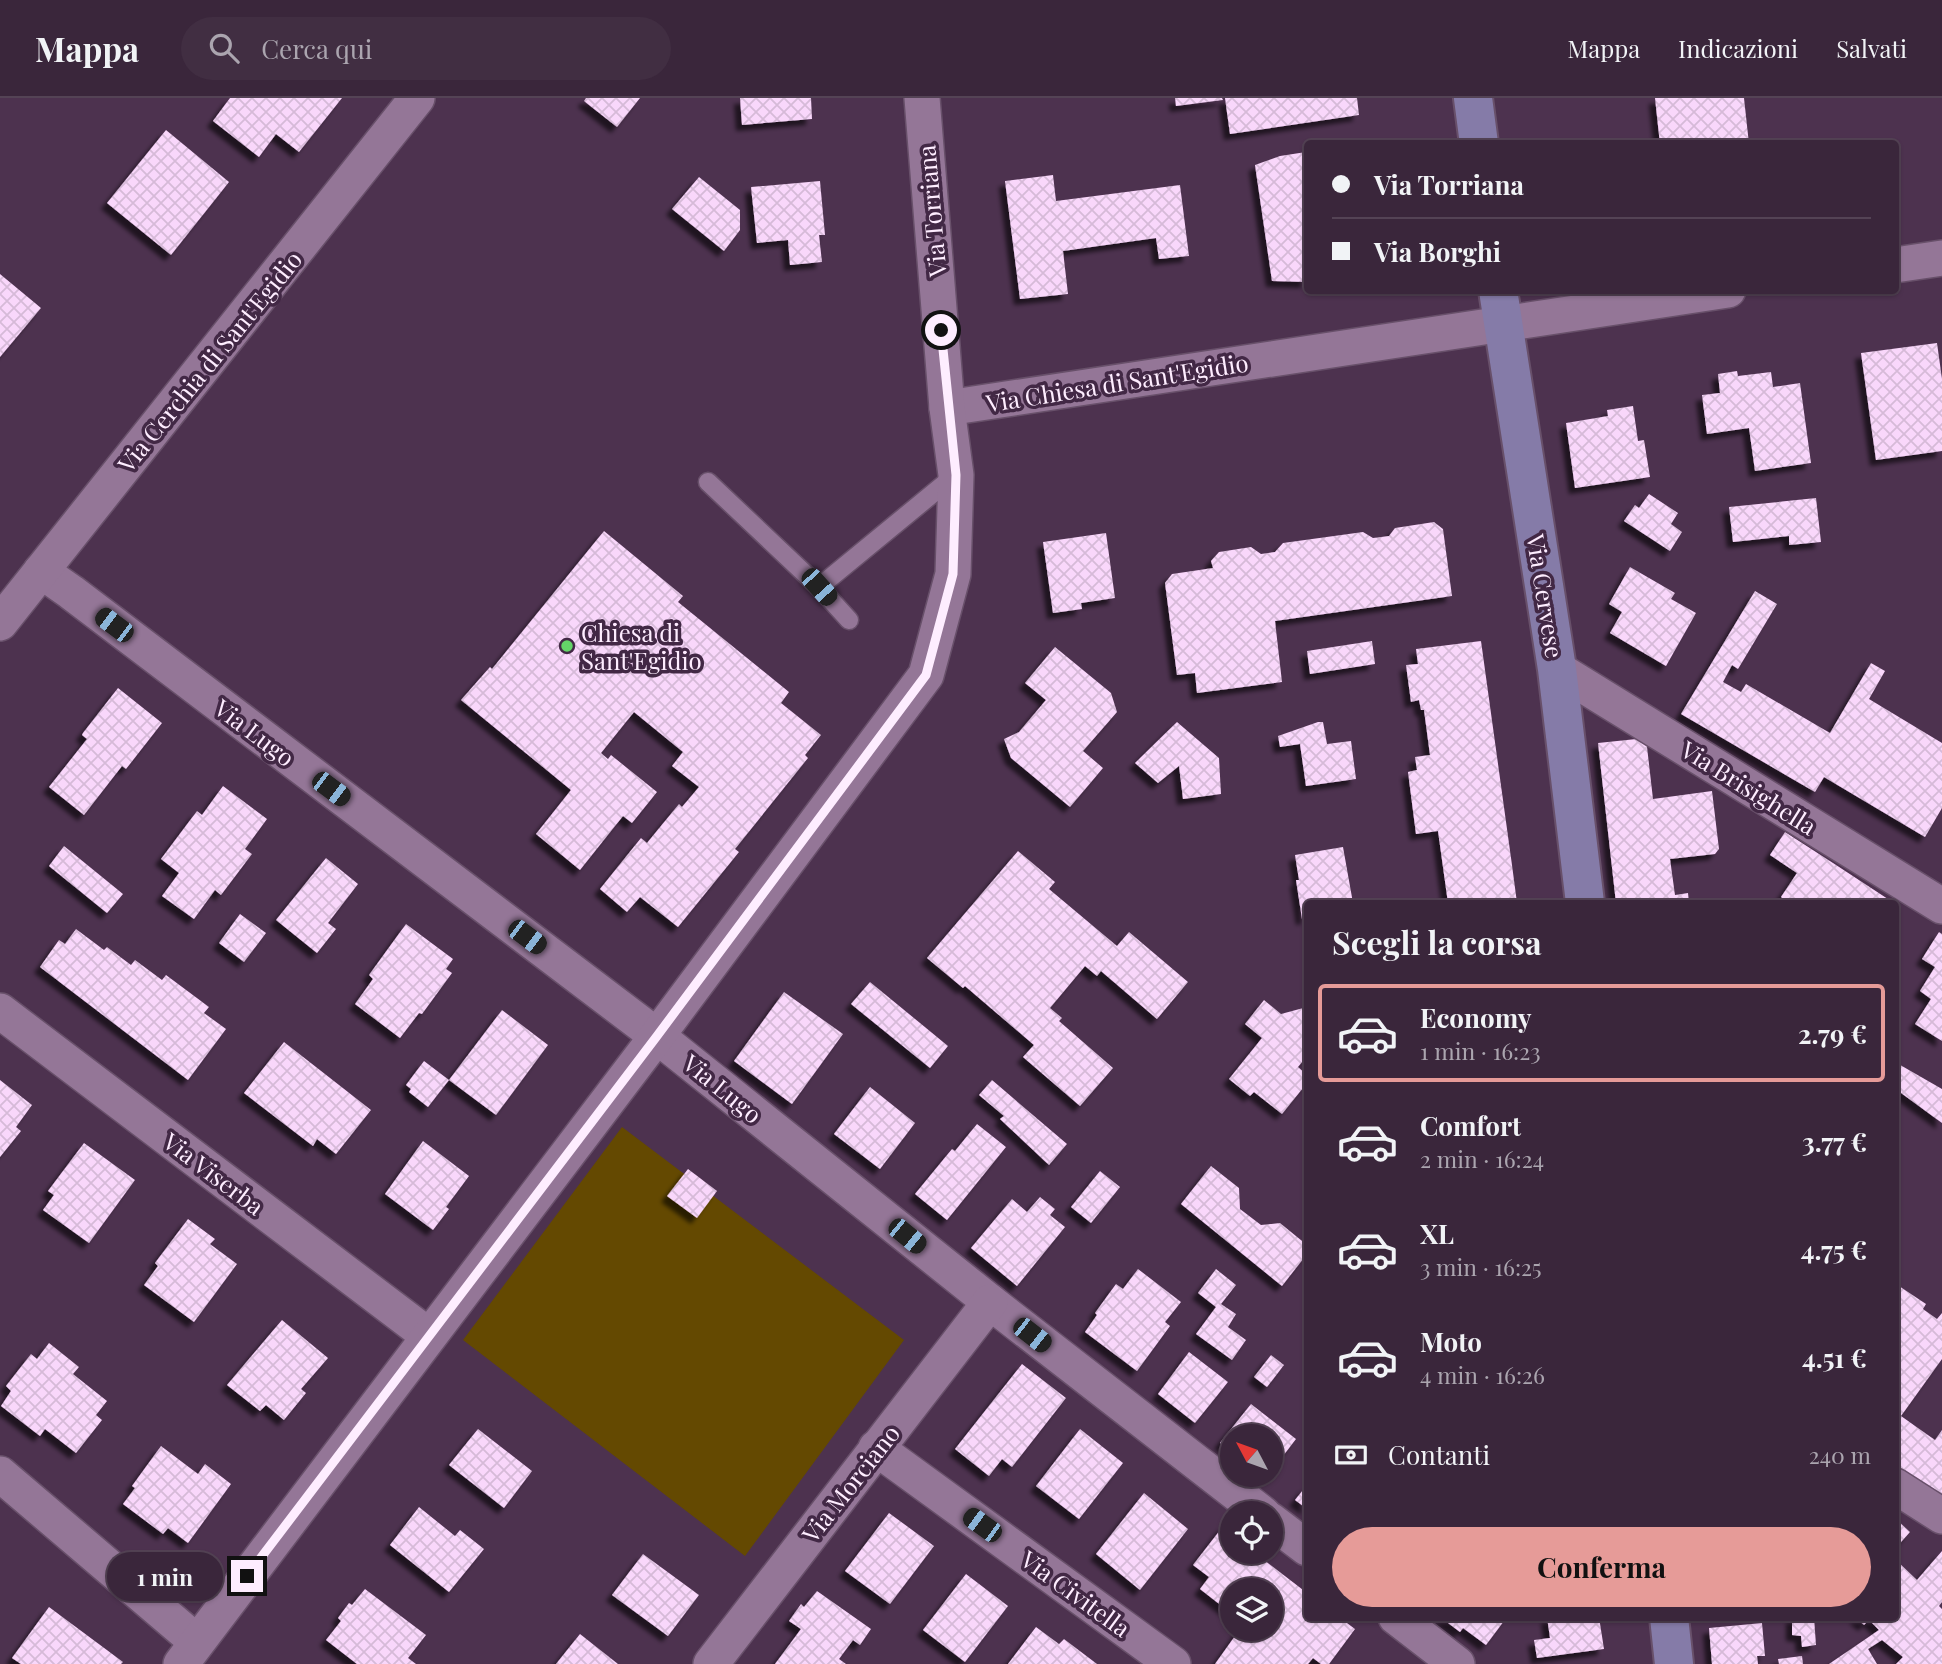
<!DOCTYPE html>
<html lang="it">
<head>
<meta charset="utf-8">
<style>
	body { margin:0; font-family:"Playfair Display",serif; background:#412e42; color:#f1f3f6; height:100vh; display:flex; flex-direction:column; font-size:26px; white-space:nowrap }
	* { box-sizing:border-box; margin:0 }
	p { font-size:23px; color:#aba5af }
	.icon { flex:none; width:38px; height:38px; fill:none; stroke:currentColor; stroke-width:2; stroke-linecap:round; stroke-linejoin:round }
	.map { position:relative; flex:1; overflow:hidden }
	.details { position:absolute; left:1304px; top:802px; width:595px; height:721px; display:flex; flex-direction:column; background:#3a263b; border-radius:7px; box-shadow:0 2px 5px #0004,0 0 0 2px #544355 }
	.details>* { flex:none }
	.guide { position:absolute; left:1304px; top:42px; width:595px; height:154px; border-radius:7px; box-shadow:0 2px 5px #0004,0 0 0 2px #544355; display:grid; align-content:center; height:154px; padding:0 28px; background:#3a263b }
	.needle { width:46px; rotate:311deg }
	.tools { position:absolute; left:1220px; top:1326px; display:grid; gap:14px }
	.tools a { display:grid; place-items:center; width:63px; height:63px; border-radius:50%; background:#3a263b; box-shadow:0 2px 5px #0004,0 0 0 2px #544355; font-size:35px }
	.end { position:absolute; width:32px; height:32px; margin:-16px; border:9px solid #feedff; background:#111; box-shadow:0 0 0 4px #111 }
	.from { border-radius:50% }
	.bubble { position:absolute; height:49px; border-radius:24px; background:#3a263b; box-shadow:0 2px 5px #0004,0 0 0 2px #544355; font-size:23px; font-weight:700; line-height:49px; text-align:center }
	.car { position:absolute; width:21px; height:42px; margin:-21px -10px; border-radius:9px; box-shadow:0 0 5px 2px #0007; background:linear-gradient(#222 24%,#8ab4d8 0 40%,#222 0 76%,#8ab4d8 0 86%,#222 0) }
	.guide b { display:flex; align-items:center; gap:24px; height:66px; font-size:26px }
	.guide b+b { border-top:2px solid #544355 }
	.guide i { width:18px; height:18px; background:#f1f3f6 }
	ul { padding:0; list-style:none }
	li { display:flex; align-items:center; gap:21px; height:98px; margin:0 14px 10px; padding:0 14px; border:4px solid transparent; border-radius:7px }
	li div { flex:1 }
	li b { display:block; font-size:26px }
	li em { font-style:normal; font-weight:700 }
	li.on { border-color:#e69b98 }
	li>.icon { width:63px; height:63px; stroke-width:1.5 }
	h2 { padding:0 28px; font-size:32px; line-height:84px }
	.pay { display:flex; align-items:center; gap:18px; height:77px; padding:0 28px; font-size:26px }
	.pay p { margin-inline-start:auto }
	.action { display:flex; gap:14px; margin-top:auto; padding:14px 28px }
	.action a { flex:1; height:80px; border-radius:42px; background:#e69b98; color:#111; font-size:28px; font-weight:700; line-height:80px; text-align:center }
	header { display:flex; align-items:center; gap:42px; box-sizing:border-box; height:98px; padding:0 35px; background:#3a263b; border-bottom:2px solid #544355 }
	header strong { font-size:33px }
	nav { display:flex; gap:38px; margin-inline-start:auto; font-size:24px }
	.search { width:490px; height:63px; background:#412e42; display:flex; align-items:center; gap:18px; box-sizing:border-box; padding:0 24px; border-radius:38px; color:#aba5af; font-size:26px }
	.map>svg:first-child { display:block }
</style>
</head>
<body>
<header>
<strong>Mappa</strong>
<div class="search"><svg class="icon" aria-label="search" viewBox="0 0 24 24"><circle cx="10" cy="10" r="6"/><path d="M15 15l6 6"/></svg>Cerca qui</div>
<nav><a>Mappa</a><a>Indicazioni</a><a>Salvati</a></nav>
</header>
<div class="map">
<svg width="1942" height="1566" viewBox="0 0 1942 1566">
	<defs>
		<pattern id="building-cross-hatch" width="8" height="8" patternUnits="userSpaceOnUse" patternTransform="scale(1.75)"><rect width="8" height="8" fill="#f9d7fb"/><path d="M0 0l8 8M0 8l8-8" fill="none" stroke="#d6bad8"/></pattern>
		<filter id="shadow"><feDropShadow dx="-6" dy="6" stdDeviation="2" flood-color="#0009"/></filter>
	</defs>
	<rect width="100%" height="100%" fill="#4d324f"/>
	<!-- green -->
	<polygon fill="#644901" points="622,1029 904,1242 745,1458 463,1242"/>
	<!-- building -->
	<g fill="url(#building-cross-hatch)" filter="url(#shadow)">
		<polygon points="230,0 342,0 299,54 276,36 259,59 213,23"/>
		<polygon points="586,0 640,0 617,29 584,3"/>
		<polygon points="740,0 811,0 812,21 742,27"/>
		<polygon points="1175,0 1222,0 1223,2 1176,8"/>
		<polygon points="1225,0 1357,0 1359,17 1230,36"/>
		<polygon points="1655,0 1744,0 1749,46 1660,46"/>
		<polygon points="166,32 229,84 171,157 107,105"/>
		<polygon points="1306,54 1307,184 1272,183 1255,67 1280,58"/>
		<polygon points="1053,77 1056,103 1180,87 1189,158 1159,161 1156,140 1063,153 1068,196 1020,201 1005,83"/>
		<polygon points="699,79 740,112 740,132 724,153 672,111"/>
		<polygon points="820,83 825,137 819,137 822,164 790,167 788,142 757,145 751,89"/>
		<polygon points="0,176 41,210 0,259"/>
		<polygon points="1937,245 1942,281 1942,353 1876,362 1861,255"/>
		<polygon points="1737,273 1738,278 1771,274 1773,289 1800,285 1811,365 1755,373 1749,330 1707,336 1702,297 1720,295 1718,276"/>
		<polygon points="1633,308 1638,343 1644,342 1650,379 1575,390 1566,325 1608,318 1607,312"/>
		<polygon points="1649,396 1678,415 1671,426 1682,434 1670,453 1624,423 1635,407 1639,410"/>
		<polygon points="1816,400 1821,444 1789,447 1789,438 1733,444 1729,409"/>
		<polygon points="1434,424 1443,431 1452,498 1275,523 1282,584 1197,595 1195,575 1177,577 1165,485 1172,476 1213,470 1211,463 1219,454 1251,449 1261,456 1275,454 1283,445 1363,434 1373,440 1389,438 1395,430"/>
		<polygon points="604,433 683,498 678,504 789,594 781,605 821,637 805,657 808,660 735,751 739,754 678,829 640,799 627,814 600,791 641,740 647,745 679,706 682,709 699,689 672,668 683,654 634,614 601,655 608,661 611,657 657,694 632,725 623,718 580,772 536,736 571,692 461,602 490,569 492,571"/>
		<polygon points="1106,435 1115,500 1081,505 1082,511 1053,515 1043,444"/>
		<polygon points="1630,469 1675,495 1671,501 1696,515 1666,568 1610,535 1622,514 1609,506"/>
		<polygon points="1755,493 1777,506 1738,571 1732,567 1723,584 1741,594 1746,586 1830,635 1871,565 1885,573 1869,601 1942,645 1942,710 1925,739 1824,679 1815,694 1681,616"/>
		<polygon points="1372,543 1375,566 1310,576 1307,553"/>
		<polygon points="1481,543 1512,767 1517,805 1448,805 1438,733 1416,736 1408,674 1417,672 1415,659 1430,657 1424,612 1421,612 1419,602 1411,604 1406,567 1418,566 1416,551"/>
		<polygon points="1055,549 1111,595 1117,614 1083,653 1103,670 1070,709 1011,660 1004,641 1019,634 1046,602 1025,585"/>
		<polygon points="118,590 162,625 126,671 122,668 84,717 49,689 87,641 82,637 83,635"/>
		<polygon points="1177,624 1219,660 1221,696 1183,701 1179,668 1158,685 1135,665"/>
		<polygon points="1318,624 1323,624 1327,646 1351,643 1356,681 1306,688 1300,646 1280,649 1278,638"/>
		<polygon points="1646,640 1653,701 1712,693 1719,751 1715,756 1670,761 1675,797 1688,795 1689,805 1616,805 1598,645"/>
		<polygon points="223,688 267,721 245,751 252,756 221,797 215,792 194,821 162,798 179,775 161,761 197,713 202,717"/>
		<polygon points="1785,734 1833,765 1894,805 1788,805 1781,799 1797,775 1770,757"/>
		<polygon points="64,748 123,796 107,815 49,768"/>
		<polygon points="1343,749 1353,805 1307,805 1307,820 1302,821 1296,782 1299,782 1295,757"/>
		<polygon points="1018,753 1055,784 1049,791 1117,848 1129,834 1188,884 1157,921 1101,873 1097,878 1085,868 1050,910 1062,920 1059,923 1113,970 1080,1008 1023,959 1034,947 965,888 963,890 927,860"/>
		<polygon points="326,760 358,786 328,825 336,831 317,855 276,822"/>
		<polygon points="240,816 266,835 244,864 219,845"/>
		<polygon points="406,826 453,861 446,871 452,875 422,916 419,915 400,940 355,906 373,881 369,877"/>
		<polygon points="76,831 104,852 107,849 131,867 135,862 162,882 166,877 209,909 204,915 226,931 188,982 40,869 59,842 65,846"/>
		<polygon points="1939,834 1942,836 1942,943 1915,926 1931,901 1920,893 1935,869 1922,861"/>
		<polygon points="870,884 948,948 930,970 851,906"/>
		<polygon points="784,894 843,936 792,1006 734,963"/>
		<polygon points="1264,902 1281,916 1307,909 1307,958 1298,969 1307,977 1307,985 1282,1016 1254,994 1250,998 1229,981 1262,940 1245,926"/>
		<polygon points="502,912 548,947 496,1017 449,982"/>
		<polygon points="284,944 371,1012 336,1056 317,1041 313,1048 244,995"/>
		<polygon points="424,963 449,982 428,1009 409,994 411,991 406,987"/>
		<polygon points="1895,964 1942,991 1942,1025 1897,992"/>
		<polygon points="0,982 32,1007 16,1029 21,1033 0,1059"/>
		<polygon points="992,982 1067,1046 1049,1067 1000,1021 1004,1018 979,997"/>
		<polygon points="870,989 915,1025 880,1071 834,1036"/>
		<polygon points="977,1026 1006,1049 947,1122 915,1096 952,1051 955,1053"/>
		<polygon points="423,1043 469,1078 446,1109 449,1111 433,1132 385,1096"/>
		<polygon points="84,1045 135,1082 89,1145 43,1112 54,1097 48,1093"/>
		<polygon points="1211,1068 1239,1090 1240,1111 1261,1127 1280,1125 1307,1147 1307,1156 1282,1188 1181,1106"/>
		<polygon points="688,1071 717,1093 697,1120 667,1098"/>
		<polygon points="1100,1073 1120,1089 1091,1125 1071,1109"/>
		<polygon points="1040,1099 1055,1111 1050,1117 1065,1129 1017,1188 971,1150 1012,1101 1027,1114"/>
		<polygon points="188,1121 215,1141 210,1146 237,1166 194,1224 144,1187 158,1168 155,1165"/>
		<polygon points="1138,1171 1181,1204 1165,1224 1170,1228 1137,1273 1085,1234 1097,1217 1095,1215 1116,1186 1123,1191"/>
		<polygon points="1216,1171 1236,1187 1221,1206 1236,1216 1228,1229 1246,1242 1232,1262 1196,1236 1216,1209 1198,1195"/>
		<polygon points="1899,1188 1926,1206 1923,1211 1937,1221 1942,1215 1942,1261 1901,1318 1935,1342 1942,1332 1942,1403 1895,1370 1895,1284 1901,1275 1895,1271 1895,1193"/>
		<polygon points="282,1222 328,1260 301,1291 306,1295 284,1322 266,1307 260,1313 227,1287"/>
		<polygon points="49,1245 79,1269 73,1276 107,1303 96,1317 102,1322 76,1355 45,1331 40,1338 1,1308 11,1293 6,1288 31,1256 37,1261"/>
		<polygon points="1189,1254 1228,1284 1195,1325 1158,1296"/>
		<polygon points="1271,1257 1284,1267 1267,1289 1254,1279"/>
		<polygon points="1022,1266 1066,1300 1012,1369 1002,1361 989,1378 955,1351"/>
		<polygon points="1251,1306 1296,1341 1270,1375 1270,1339 1232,1339 1232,1354 1220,1345"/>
		<polygon points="478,1331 532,1373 504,1410 449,1367"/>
		<polygon points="1080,1331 1123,1365 1079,1421 1036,1388"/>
		<polygon points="161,1348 198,1376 205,1366 231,1386 188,1445 168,1430 163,1436 123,1406 135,1390 132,1388"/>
		<polygon points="1307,1387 1307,1411 1295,1402"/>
		<polygon points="1144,1395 1188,1431 1140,1492 1096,1456"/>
		<polygon points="419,1409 455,1438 460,1432 484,1451 449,1494 390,1447"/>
		<polygon points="889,1415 934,1448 890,1506 845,1473"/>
		<polygon points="1895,1420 1910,1434 1895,1451"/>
		<polygon points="1224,1427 1232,1433 1232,1454 1261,1454 1267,1459 1264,1462 1307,1495 1307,1519 1339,1519 1355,1531 1329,1566 1321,1566 1313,1560 1308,1566 1215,1566 1240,1531 1270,1531 1270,1493 1232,1493 1232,1516 1200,1491 1209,1479 1193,1467"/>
		<polygon points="1942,1453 1942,1504 1939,1508 1942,1511 1942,1566 1896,1566 1903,1559 1882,1542 1868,1551 1877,1566 1829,1566 1879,1532 1869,1522 1864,1527 1855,1519 1895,1519 1895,1461 1917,1482"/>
		<polygon points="643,1456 699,1497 668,1538 612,1497"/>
		<polygon points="966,1476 1008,1508 965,1564 923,1532"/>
		<polygon points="365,1491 426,1537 408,1560 416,1566 357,1566 326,1542 341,1523 338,1520 349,1505 352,1507"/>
		<polygon points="817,1493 871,1531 860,1547 853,1542 839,1561 846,1566 775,1566 801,1531 789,1523 801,1506 804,1509"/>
		<polygon points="49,1509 123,1564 121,1566 21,1566 12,1560"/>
		<polygon points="1440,1519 1507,1519 1486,1547 1463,1530 1460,1534"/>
		<polygon points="1547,1519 1599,1519 1604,1551 1537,1560 1534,1542 1550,1540"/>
		<polygon points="1792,1519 1814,1519 1816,1547 1802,1549 1801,1538 1792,1537"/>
		<polygon points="1762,1525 1765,1558 1757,1558 1758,1566 1712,1566 1709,1530"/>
		<polygon points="1036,1529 1059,1546 1064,1541 1097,1566 1008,1566"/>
		<polygon points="580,1536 618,1566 556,1566"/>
		<polygon points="1802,1558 1803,1566 1779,1566 1778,1561"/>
	</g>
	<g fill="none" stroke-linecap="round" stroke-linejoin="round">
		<!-- service casing -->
		<g stroke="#68506a" stroke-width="21">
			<g id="service">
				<polyline points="708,384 819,489 849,522"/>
				<polyline points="819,489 954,378"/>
			</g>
		</g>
		<!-- minor casing -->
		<g stroke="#68506a" stroke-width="38">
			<g id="minor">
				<polyline points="1895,167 1942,160"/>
				<polyline points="947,310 1728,192"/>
				<polyline points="41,473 71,494 657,938 990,1204 1263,1416"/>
				<polyline points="0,525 417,0"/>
				<polyline points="1557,571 1942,808"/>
				<polyline points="0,913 429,1238"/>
				<polyline points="876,1350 1173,1566"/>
				<polyline points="0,1376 197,1544"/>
				<polyline points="1895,1388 1942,1418"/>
				<polyline points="1270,1422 1307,1450"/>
				<polyline points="1396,1519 1457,1566"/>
				<polyline points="181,1566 657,938 926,577 953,476 956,377 947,310 922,0"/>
				<polyline points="711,1566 990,1204"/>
			</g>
		</g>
		<!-- secondary casing -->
		<g stroke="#68506a" stroke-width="42">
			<g id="secondary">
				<polyline points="1473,0 1479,46"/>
				<polyline points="1498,192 1557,571 1585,805"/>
				<polyline points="1669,1519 1674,1566"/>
			</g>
		</g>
		<!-- service -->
		<use href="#service" stroke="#947697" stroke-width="18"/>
		<!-- minor -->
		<use href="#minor" stroke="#947697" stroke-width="35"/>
		<!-- secondary -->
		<use href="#secondary" stroke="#857ba8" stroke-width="38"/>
	</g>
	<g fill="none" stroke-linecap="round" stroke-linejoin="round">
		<!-- route -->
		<polyline stroke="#feedff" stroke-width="9" points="247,1478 657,938 926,577 953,476 956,377 941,232"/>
	</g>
	<!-- markers -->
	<circle fill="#64d468" stroke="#422845" stroke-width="2.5" cx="567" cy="548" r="7"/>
	<g text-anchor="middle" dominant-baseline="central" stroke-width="7" stroke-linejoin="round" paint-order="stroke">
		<!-- street labels -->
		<g font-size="24" fill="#feedff" stroke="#422845">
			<text transform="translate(931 113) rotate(-95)">Via Torriana</text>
			<text transform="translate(209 263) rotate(-51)">Via Cerchia di Sant'Egidio</text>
			<text transform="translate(1117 284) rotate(-9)">Via Chiesa di Sant'Egidio</text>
			<text transform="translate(1546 498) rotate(81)">Via Cervese</text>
			<text transform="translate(255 634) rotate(37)">Via Lugo</text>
			<text transform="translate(1749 689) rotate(32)">Via Brisighella</text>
			<text transform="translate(723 990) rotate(39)">Via Lugo</text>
			<text transform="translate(214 1075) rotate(37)">Via Viserba</text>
			<text transform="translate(850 1385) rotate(-52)">Via Morciano</text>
			<text transform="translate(1076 1495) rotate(36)">Via Civitella</text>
		</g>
		<!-- poi labels -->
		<g font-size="24" fill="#feedff" stroke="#422845" text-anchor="start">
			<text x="581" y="534">Chiesa di<tspan x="581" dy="28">Sant'Egidio</tspan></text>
		</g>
	</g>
</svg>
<div class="tools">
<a><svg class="needle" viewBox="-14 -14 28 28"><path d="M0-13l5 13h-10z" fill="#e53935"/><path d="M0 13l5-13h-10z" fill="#aba5af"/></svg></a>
<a><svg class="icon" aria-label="locate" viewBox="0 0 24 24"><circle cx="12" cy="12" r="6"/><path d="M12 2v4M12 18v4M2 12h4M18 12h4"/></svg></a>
<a><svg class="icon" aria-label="layers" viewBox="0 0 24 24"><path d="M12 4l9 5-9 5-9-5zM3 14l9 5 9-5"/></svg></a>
</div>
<i class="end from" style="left:941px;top:232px"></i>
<i class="end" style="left:247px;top:1478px"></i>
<div class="bubble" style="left:107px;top:1454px;width:116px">1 min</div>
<i class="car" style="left:819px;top:489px;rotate:138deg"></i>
<i class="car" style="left:114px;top:527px;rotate:307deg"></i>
<i class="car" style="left:331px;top:691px;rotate:127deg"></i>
<i class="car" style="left:527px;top:839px;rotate:127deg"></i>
<i class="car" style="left:907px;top:1138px;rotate:129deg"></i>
<i class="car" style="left:1032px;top:1237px;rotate:128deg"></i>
<i class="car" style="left:982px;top:1427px;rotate:306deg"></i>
<div class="guide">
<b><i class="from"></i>Via Torriana</b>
<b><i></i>Via Borghi</b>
</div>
<section class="details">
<h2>Scegli la corsa</h2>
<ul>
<li class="on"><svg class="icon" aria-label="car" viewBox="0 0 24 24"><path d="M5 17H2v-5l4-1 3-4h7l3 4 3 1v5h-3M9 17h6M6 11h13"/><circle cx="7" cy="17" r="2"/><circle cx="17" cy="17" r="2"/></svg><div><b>Economy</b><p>1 min · 16:23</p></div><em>2.79 €</em></li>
<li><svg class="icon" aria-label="car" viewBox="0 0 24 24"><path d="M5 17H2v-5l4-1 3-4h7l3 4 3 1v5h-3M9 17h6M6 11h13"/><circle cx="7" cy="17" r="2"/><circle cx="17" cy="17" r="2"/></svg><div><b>Comfort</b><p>2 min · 16:24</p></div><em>3.77 €</em></li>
<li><svg class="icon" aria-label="car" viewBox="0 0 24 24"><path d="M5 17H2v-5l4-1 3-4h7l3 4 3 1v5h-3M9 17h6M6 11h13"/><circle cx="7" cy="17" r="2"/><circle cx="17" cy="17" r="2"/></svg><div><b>XL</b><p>3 min · 16:25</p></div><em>4.75 €</em></li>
<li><svg class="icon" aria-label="car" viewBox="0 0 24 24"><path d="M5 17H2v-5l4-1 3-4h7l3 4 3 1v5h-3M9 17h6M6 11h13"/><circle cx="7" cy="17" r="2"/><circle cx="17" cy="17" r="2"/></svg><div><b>Moto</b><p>4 min · 16:26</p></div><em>4.51 €</em></li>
</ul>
<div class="pay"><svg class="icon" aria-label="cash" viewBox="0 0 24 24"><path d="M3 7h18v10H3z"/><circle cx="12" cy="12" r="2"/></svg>Contanti<p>240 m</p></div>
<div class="action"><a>Conferma</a></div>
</section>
</div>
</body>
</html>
